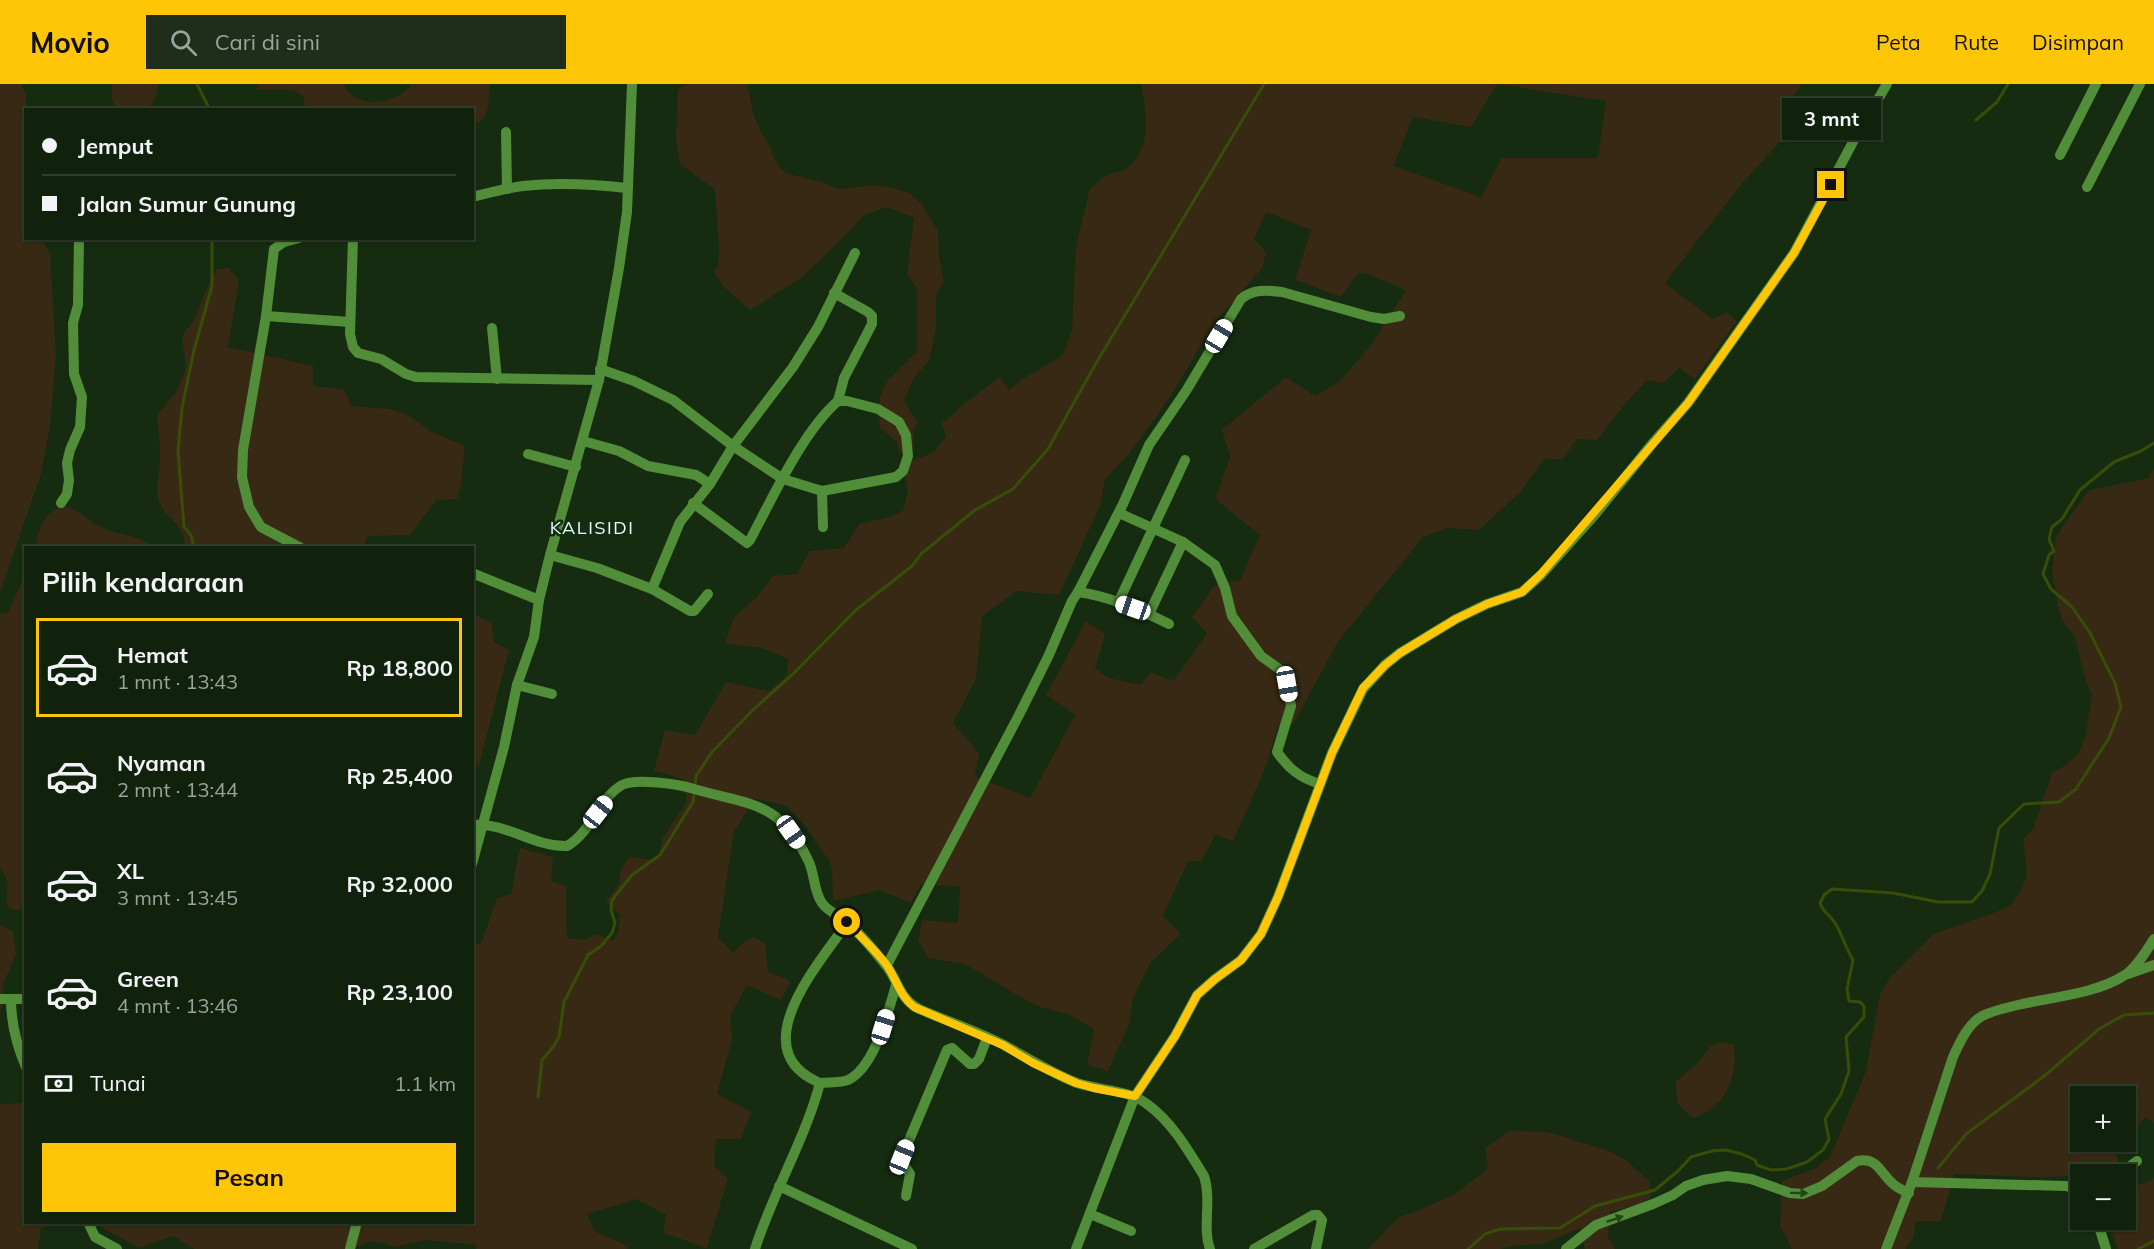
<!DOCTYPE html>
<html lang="id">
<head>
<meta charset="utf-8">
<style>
	body { margin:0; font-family:Mulish,sans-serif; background:#1e2e1a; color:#f1f3f6; height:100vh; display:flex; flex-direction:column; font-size:22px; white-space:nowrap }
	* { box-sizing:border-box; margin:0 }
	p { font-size:20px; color:#9ca39d }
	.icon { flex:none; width:33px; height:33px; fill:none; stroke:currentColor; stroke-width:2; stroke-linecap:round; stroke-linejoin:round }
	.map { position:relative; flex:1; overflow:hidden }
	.drawer { position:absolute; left:24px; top:462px; width:450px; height:678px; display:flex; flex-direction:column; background:#10210c; border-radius:0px; box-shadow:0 2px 4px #0004,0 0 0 2px #303e2d }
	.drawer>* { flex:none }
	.top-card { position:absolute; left:24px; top:24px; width:450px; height:132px; border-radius:0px; box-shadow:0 2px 4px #0004,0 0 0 2px #303e2d; display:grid; align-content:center; height:132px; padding:0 18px; background:#10210c }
	.buttons { position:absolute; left:2070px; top:1002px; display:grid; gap:12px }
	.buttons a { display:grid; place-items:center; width:66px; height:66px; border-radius:0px; background:#10210c; box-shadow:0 2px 4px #0004,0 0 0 2px #303e2d; font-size:30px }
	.end { position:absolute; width:27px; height:27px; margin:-14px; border:8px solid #ffc507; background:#111; box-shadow:0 0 0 3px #111 }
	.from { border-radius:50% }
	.bubble { position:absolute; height:42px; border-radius:0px; background:#10210c; box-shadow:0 2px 4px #0004,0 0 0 2px #303e2d; font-size:20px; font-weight:700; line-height:42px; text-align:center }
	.car { position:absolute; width:18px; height:36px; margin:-18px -9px; border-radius:8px; box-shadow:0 0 4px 2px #0007; background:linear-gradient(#fff 24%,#345 0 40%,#fff 0 76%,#345 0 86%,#fff 0) }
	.top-card b { display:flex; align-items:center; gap:21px; height:57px; font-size:22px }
	.top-card b+b { border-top:2px solid #303e2d }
	.top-card i { width:15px; height:15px; background:#f1f3f6 }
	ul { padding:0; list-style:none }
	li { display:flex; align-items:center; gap:18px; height:99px; margin:0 12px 9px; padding:0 6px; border:3px solid transparent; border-radius:0px }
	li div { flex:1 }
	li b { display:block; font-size:22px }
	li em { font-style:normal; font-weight:700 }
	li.current { border-color:#ffc507 }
	li>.icon { width:54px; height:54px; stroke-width:1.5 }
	h2 { padding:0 18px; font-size:27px; line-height:72px }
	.pay { display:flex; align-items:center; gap:15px; height:66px; padding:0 18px; font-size:22px }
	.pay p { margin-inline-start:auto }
	.button { display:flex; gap:12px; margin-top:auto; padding:12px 18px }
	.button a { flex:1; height:69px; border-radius:0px; background:#ffc507; color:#111; font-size:24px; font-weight:700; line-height:69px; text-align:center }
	header { display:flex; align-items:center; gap:36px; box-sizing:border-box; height:84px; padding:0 30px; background:#ffc507; color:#111 }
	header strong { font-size:28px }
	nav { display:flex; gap:33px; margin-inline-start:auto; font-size:21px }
	.search { width:420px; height:54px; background:#1e2e1a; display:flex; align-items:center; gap:15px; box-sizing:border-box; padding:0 21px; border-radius:0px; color:#9ca39d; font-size:22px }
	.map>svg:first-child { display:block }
</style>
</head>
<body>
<header>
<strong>Movio</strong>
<div class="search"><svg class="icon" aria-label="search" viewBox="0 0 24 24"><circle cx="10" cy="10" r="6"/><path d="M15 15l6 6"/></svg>Cari di sini</div>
<nav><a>Peta</a><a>Rute</a><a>Disimpan</a></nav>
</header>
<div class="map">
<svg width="2154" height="1165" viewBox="0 0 2154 1165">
	<rect width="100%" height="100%" fill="#152c10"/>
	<!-- green -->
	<g fill="#372913" fill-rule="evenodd">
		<polygon points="0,0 22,0 26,10 26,154 42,155 50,170 56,272 50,343 41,390 0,509"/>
		<polygon points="112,0 158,0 156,13 148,25 115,26 112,14"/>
		<path d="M260,0H344C355,27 397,21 412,0H490C488,15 491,38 473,41L472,26L305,25L304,14L294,6H255Z"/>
		<polygon points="685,0 747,0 754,32 761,48 770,62 775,77 785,89 822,98 838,105 877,101 893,104 909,109 921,119 938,147 939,173 944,198 936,210 936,244 929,277 913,295 904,316 918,340 913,344 914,365 899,368 897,358 879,343 880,312 888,296 917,268 917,204 907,190 914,134 887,123 864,131 842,155 801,194 750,226 725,204 713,187 718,183 719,163 715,106 680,80 676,54 678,6"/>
		<path d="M1141,0H1802L1788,20L1789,44L1778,60L1739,103L1665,199L1712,235L1727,229L1737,237L1695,295L1679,284L1663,299L1647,296L1624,321L1597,356L1577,355L1562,376L1545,374L1520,408L1479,446L1448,444L1423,453L1337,559L1294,639L1278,642L1266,682L1233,757L1215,751L1202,777H1188L1163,832L1181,850L1150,879L1132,917L1130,938L1108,987L1087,981L1094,945L1068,930L1040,923L1025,916L965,880L928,874L918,856L922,836L958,839L960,803L921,800L911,819L879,806L833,817L832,786L830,778L803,739L785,721L755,715L734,747L718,853L733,869L745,857L753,853L765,859L768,888L791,897L781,916L747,901L730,932L732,955L717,1010L751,1028L741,1055H716L714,1083L728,1094L707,1164L663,1149L666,1131L636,1115L587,1130L594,1147L628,1162L627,1165H476V1161L426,1156L395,1163L379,1158H368L352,1165H194L173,1152L139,1164L99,1142L98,1139L472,1138L473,858L481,860L497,814L511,810L520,764L553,773L551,797L566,802L567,854L585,856L596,850L613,857L618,849L620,831L606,818L619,800L621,786L629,773L650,776L658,771L663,753L687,718L683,695L654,687L665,646L695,651L726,598L769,607L787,591L788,575L762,564L725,560L734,533L756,514L773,492L797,490L810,467L844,464L859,440L889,433L903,427L908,406L902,381L934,368L946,352L941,337H946L959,324L1000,293L1009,306L1020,297L1063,271L1072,246L1076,163L1090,104C1096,100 1102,94 1109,90C1115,88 1122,88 1127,84C1153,64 1146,28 1141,0ZM1497,0L1606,17L1598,74H1502L1481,113L1393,82L1413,33L1471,43ZM1266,128L1311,146L1295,196L1341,213L1358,189L1368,190L1406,206L1371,261L1339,298L1315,312L1286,293L1222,346L1230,373L1215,415L1260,451L1240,496L1215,501L1192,533L1207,550L1173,597L1150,588L1141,601L1109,594L1095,585L1105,550L1086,537L1046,611L1075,631L1030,714L975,692L979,669L953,639L976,595L982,532L1017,507L1059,511L1100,422L1105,395L1129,370L1168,316L1215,238L1263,183L1266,168L1254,155Z"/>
		<path d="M229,184L239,196L228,263L313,282V302L343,305L352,322L389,325L408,331L430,347L465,362L461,401L457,415L436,416L410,451L367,452L364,463H185C183,437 168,437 160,420C154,406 160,388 160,373C160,359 158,345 157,331L176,308L184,290L186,279L182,255L183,250L195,235L204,210L217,185Z"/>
		<polygon points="2154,385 2154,1039 2146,1033 2126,1055 2126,1012 2080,1012 2080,1058 2123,1058 2115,1066 2118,1078 2099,1090 2080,1090 2080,1092 2037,1093 1954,1090 1941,1137 1916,1137 1913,1154 1905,1165 1792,1165 1780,1142 1782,1097 1816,1084 1830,1073 1866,987 1880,910 1889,895 1933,850 1996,828 2011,821 2021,807 2027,791 2023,756 2034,743 2052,689 2066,681 2079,669 2085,654 2092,611 2086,597 2074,551 2063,538 2058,522 2052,487 2056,452 2089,406 2148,394"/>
		<path d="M66,422C80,427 89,438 103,444C118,451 141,451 152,463L35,464C40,442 42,428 66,422Z"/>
		<path d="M25,491L26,777C20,792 31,811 20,826H14L8,823C3,806 14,802 0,784V530L8,528Z"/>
		<polygon points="474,530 492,539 494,558 509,566 479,681 473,682 472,534"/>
		<polygon points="0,841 13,847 16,870 4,898 0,934"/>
		<path d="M1722,958L1734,961C1738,984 1730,1014 1708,1027C1702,1030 1698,1034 1691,1033L1678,1020L1675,998L1695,982L1711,962Z"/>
		<polygon points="25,1019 26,1138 55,1139 41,1145 38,1165 0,1165 0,1020"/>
		<polygon points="1509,1047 1548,1048 1606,1066 1626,1076 1649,1097 1651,1113 1638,1121 1610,1128 1608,1154 1615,1165 1585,1165 1580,1144 1543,1160 1520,1161 1500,1165 1368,1165 1399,1133 1418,1127 1455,1110 1488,1085 1485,1064"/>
		<polygon points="2154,1093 2154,1165 2117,1165 2109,1136 2126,1136 2126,1104 2151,1097"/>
	</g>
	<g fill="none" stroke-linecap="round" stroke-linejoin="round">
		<!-- stream -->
		<g stroke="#384d08" stroke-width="3">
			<polyline points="197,0 210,26"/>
			<polyline points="1976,36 1997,18 2008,0"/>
			<polyline points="194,464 191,451 184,443 178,367 182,324 194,266 212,202 212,154"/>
			<polyline points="538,1013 542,976 553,963 559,953 564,918 588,871 601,862 612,849 615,839 611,826 612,816 632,791 660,771 693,718 696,692 712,668 753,626 794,589 856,526 912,482 921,470 975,426 1013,405 1048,365 1095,281 1264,0"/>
			<polyline points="1938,1084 1966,1050 2043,993 2099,945 2124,931 2154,929"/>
			<path d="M1468,1165L1485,1150L1500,1145L1560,1144L1595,1122L1655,1106L1678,1087L1691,1073L1712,1067L1726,1066L1742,1070L1755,1076L1757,1081L1771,1086L1787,1085L1807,1078L1823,1066L1829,1055L1825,1035L1841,1010L1849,987L1846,953L1864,933V922L1860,918L1849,917L1847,905L1853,876C1846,865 1842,850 1835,839C1830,831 1823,828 1820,819L1824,811L1832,805L1893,809L1938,818H1972L1982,807L1990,790L1999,744L2024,720L2059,718L2076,705L2109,654L2121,623L2115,599L2090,549L2072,523L2051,505L2043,490L2049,471L2054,467L2049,455L2052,443L2062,435L2080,406L2114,378L2141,367L2154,359"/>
			<polyline points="2138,1165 2154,1157"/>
		</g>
		<!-- minor -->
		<g stroke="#528e39" stroke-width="10">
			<polyline points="506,48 507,105"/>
			<polyline points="2060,71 2096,0"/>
			<polyline points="2087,103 2140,0"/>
			<path d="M472,113C489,109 506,104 523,102C558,98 592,100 627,104"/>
			<polyline points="299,154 284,158 274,165 266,232 243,366 242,393 249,423 261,443 301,464"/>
			<polyline points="353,154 350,250 353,263 358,269 381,275 406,290 416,293 599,296"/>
			<polyline points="834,209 868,228 872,232 872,240 844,294 838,317"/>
			<polyline points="266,232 350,238"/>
			<polyline points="492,244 497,295"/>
			<path d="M600,285L634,297L673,316L733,362L783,395L822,407L896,393L903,387L908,372L906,351L899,338L878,325L847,317H838C803,347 772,415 750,456L747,459L693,419"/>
			<polyline points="583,357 619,367 648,382 696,391 710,400"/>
			<polyline points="528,370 576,383"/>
			<polyline points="822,407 823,443"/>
			<polyline points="61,419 67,410 69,396 67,379 70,366 80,343 82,313 74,290 73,239 78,221 79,154"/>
			<path d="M1119,429L1183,458L1215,481L1225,504L1232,532L1261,572L1282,587L1287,601L1291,622L1277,668C1289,685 1300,694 1320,700"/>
			<polyline points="550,471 597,484 652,505 690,527 694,527 708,510"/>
			<polyline points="472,489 539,516"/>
			<polyline points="652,505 680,438 710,400 733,362 793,283 818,243 855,169"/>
			<path d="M1078,508L1123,420L1149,361L1186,307L1241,215C1253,205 1266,206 1282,208L1371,233L1384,235L1400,232"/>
			<polyline points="1118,519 1185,376"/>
			<polyline points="1149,530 1183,458"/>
			<polyline points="517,601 552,610"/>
			<path d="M472,741C506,738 534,763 567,762C591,749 599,714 622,701C635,694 679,700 694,705C749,721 779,716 808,776C815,789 813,806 822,819C828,828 839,831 847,838C860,850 873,865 884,879C898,894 898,914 919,925C947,937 977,947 1004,961C1028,974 1051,989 1077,999C1101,1007 1127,1005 1147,1020C1172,1038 1188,1066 1204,1092C1212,1116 1202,1144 1210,1165"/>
			<polyline points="472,780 504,663 517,601 534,553 539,516 550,471 599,296 619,184 627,128 632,0"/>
			<path d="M887,881L1019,631L1048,573L1072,517L1078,508C1109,512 1141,526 1169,540"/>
			<polyline points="2128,890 2154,881"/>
			<polyline points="0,915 26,915"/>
			<path d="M11,915C11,939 16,960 26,983"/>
			<path d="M820,999C829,998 841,999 848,996C875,983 888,928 896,901"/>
			<polyline points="2119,1090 2137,1077"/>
			<path d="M1912,1098L1953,973C1960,958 1967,941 1982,932C1994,926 2010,923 2022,920C2054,913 2098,909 2125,891C2137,883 2146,867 2154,855"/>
			<polyline points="779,1102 912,1165"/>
			<polyline points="906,1112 910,1090 901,1076 902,1073 947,966 952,964 970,980 974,980 979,975 987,954"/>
			<polyline points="1090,1130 1131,1147"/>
			<polyline points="2097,1136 2106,1165"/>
			<polyline points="88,1138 95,1153 117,1165"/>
			<polyline points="350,1165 357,1138"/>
			<path d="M755,1165C773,1108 805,1056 820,999C742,966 818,881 847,839"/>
			<polyline points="1076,1165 1135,1012 1175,952 1197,911 1215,895 1241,876 1261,850 1278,813 1332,669 1363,605 1385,581 1400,569 1456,535 1487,520 1522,508 1541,491 1593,433 1652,360 1688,319 1794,169 1854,56 1887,0"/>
			<polyline points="1254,1165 1313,1131 1318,1131 1322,1136 1316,1165"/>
			<path d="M1566,1165L1596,1141L1653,1120L1673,1111L1686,1102L1703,1096L1727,1092L1751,1095L1790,1109L1803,1110L1822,1102L1857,1077C1877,1073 1880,1088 1892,1099C1897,1104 1902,1106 1909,1109"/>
			<polyline points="1886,1165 1912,1098 2066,1102 2080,1106"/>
		</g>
	</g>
	<!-- one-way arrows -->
	<defs><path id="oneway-solid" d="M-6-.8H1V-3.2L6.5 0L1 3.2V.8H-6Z" transform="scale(1.5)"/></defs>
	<g fill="#24441a">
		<use href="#oneway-solid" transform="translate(1799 1109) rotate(1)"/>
		<use href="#oneway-solid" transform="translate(1615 1135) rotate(-19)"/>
	</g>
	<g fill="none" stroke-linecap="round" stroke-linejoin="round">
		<!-- route -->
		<path stroke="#ffc507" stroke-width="8" d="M847,838C860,852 874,865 886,880C896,894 899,911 914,923L1003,961L1033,979L1076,999L1094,1004L1135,1012L1175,952L1197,911L1215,895L1241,876L1261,850L1278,813L1332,669L1363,604L1385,581L1400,569L1456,535L1487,520L1522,508L1541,490L1688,319L1794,169L1831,101"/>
	</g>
	<g text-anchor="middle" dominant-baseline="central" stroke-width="5" stroke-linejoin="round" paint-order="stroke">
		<!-- quarter labels -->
		<g font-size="18" letter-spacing="1.5" fill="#ddfeff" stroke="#152c10">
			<text x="592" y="443">KALISIDI</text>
		</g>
	</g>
</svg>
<div class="buttons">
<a>+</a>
<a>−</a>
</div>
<i class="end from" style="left:847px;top:838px"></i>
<i class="end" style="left:1831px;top:101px"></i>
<div class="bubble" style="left:1782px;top:14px;width:99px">3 mnt</div>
<i class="car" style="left:1219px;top:252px;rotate:31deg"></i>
<i class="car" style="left:1133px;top:524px;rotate:289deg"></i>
<i class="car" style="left:1287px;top:600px;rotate:170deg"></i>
<i class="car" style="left:598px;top:728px;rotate:38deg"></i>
<i class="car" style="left:791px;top:748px;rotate:145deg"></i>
<i class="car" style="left:883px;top:943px;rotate:17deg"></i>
<i class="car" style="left:902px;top:1073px;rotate:22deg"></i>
<div class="top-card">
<b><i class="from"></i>Jemput</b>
<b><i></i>Jalan Sumur Gunung</b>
</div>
<section class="drawer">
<h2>Pilih kendaraan</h2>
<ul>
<li class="current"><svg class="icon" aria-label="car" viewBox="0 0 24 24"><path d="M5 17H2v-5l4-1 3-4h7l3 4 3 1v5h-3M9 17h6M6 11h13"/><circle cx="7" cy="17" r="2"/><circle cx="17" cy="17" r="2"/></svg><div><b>Hemat</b><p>1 mnt · 13:43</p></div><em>Rp 18,800</em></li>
<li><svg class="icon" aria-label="car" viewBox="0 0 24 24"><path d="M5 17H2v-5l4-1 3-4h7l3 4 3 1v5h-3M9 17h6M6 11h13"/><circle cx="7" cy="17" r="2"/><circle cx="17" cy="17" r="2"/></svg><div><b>Nyaman</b><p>2 mnt · 13:44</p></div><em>Rp 25,400</em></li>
<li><svg class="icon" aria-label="car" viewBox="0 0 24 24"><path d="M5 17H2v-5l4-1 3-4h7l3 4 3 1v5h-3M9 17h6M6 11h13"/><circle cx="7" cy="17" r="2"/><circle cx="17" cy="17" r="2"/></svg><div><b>XL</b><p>3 mnt · 13:45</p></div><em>Rp 32,000</em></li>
<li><svg class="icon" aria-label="car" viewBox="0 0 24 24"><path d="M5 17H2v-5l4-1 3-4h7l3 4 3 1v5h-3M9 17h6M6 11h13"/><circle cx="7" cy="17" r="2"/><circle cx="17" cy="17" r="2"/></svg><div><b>Green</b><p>4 mnt · 13:46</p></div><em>Rp 23,100</em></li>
</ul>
<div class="pay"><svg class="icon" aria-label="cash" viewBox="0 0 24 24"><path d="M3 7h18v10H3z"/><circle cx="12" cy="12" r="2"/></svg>Tunai<p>1.1 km</p></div>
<div class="button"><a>Pesan</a></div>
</section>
</div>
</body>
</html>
